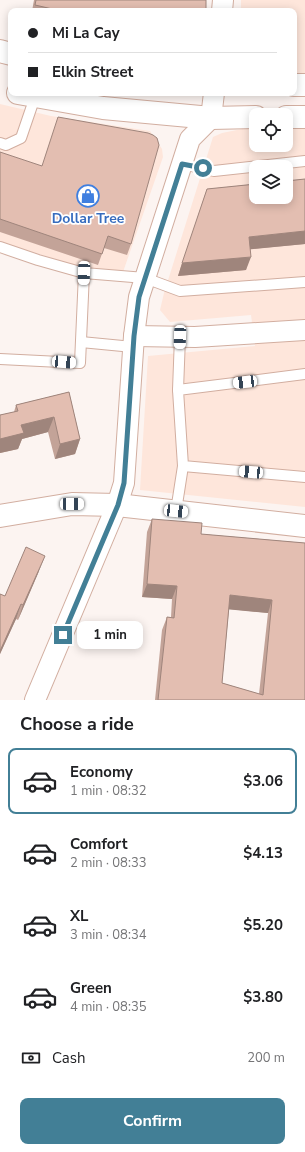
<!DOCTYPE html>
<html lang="en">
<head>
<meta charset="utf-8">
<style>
	body { margin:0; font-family:"Nunito Sans",sans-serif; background:#f6f6f6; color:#202124; height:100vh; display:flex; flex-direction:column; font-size:15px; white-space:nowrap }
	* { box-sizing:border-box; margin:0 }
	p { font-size:13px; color:#757577 }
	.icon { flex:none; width:22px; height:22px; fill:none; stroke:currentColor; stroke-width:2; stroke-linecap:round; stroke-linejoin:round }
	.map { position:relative; height:700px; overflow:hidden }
	.side { display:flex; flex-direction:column; background:#fff; flex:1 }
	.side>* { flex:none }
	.banner { position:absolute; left:8px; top:8px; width:289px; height:88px; border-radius:8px; box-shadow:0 2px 10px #0003; display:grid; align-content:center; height:88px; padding:0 20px; background:#fff }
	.controls { position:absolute; left:249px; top:108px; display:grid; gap:8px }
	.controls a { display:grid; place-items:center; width:44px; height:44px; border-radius:8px; background:#fff; box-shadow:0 2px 10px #0003; font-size:20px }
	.end { position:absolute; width:18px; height:18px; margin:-9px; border:5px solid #427f96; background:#fff; box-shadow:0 0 0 2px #fff }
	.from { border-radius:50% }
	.bubble { position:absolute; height:28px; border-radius:8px; background:#fff; box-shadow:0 2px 10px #0003; font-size:13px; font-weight:700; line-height:28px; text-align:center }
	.car { position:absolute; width:12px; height:24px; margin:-12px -6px; border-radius:5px; box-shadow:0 0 3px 1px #0007; background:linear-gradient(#fff 24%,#345 0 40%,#fff 0 76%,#345 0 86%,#fff 0) }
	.banner b { display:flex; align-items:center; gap:14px; height:38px; font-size:15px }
	.banner b+b { border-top:1px solid #e0e0e0 }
	.banner i { width:10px; height:10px; background:#202124 }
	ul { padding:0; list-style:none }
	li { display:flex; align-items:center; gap:12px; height:66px; margin:0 8px 6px; padding:0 12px; border:2px solid transparent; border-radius:8px }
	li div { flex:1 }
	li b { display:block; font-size:15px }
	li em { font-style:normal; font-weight:700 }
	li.selected { border-color:#427f96 }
	li>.icon { width:36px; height:36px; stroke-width:1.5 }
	h2 { padding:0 20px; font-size:18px; line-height:48px }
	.pay { display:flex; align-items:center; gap:10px; height:44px; padding:0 20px; font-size:15px }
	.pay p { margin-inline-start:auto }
	.button { display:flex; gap:8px; margin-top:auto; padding:8px 20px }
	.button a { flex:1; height:46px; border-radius:8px; background:#427f96; color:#fff; font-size:16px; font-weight:700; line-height:46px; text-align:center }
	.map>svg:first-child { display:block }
</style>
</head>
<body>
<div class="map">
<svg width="305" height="700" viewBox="0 0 305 700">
	<rect width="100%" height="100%" fill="#fcf4f1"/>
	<!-- commercial -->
	<g fill="#fee6db" fill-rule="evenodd">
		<polygon points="241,0 305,0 305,73 294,73 294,11 241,11"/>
		<polygon points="0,104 51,116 150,131 162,149 163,157 123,272 81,267 0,242"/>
		<path d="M305,126V507L140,490L148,356L255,346L251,315L170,322L160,310L164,293L213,137L222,133L242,129L256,128V145H286V127ZM256,167H286V197H256Z"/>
	</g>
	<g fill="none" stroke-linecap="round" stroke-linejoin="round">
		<!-- service casing -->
		<g stroke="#d2aea0" stroke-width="12">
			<g id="service">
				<polyline points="0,143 6,145 21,138 35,97"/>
				<polyline points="182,164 214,171 305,161"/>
				<polyline points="0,247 38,260 84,273 145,278 180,291 305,282"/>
				<polyline points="81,342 133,347"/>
				<polyline points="0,359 80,363 84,273"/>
				<polyline points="305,374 178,390 183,466 305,477"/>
				<polyline points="178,390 180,337"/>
				<polyline points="176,511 183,466"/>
			</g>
		</g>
		<!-- minor casing -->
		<g stroke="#d2aea0" stroke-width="22">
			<g id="minor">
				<polyline points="222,11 223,0"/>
				<polyline points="134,336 195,337 305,330"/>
				<polyline points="35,700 117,505 124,483 134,336 139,297 190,139 211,118 214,93"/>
			</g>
		</g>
		<!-- tertiary casing -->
		<g stroke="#d2aea0" stroke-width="24">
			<polyline id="tertiary" points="0,516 72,504 117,505 305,526"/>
		</g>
		<!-- primary casing -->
		<g stroke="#d2aea0" stroke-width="24">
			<g id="primary">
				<polyline points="0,51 11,54"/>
				<polyline points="294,85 305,85"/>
				<polyline points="18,93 103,108 211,118 256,117"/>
				<polyline points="286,117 305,117"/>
			</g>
		</g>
		<!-- service -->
		<use href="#service" stroke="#fff" stroke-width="10"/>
		<!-- minor -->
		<use href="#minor" stroke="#fff" stroke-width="20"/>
		<!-- tertiary -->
		<use href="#tertiary" stroke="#fff" stroke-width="22"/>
		<!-- primary -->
		<use href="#primary" stroke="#fff" stroke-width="22"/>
	</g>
	<!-- wall -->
	<g fill="#c3a398" fill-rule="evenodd">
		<polygon points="34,0 206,0 206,11 32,11"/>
		<polygon points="0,152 131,244 127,255 104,248 98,265 0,232"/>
		<polygon points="305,179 305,244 250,249 246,270 178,276 207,189"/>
		<polygon points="69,392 80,439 75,454 55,459 48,432 22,439 18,449 0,453 0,415 14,412 16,405"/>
		<path d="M152,519L201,534L305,543V700H155L162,630L167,617H171L172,599L142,597L147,532ZM229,609L268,613L259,694L222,683Z"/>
		<polygon points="39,571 18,620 16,619 0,654 0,594 5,596"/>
	</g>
	<!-- shaded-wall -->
	<g fill="#9f857c">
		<polygon points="305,231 305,244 244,250 249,237"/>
		<polygon points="251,257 246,270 178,276 182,263"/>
		<polygon points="54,417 48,432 22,439 18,449 0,453 0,439 21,425"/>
		<polygon points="80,439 75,454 55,459 60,444"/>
		<polygon points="45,556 39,571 18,620 23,605"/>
		<polygon points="147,584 177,586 172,599 142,597"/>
		<polygon points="230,595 272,600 268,613 225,609"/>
		<polygon points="21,604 16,619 0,654 0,651"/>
	</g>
	<!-- building -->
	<g fill="#e3beb1" stroke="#9f857c" fill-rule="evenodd">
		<polygon points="36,0 206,0 206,11 61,11 35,5"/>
		<polygon points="58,117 148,133 153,135 157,138 159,145 131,244 108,236 102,254 0,219 0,152 42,166"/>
		<polygon points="305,179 305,231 249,237 251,257 182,263 207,189 256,184 256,197 286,197 286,181"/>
		<polygon points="69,392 80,439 60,444 54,417 21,425 24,433 0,439 0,415 18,411 16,405"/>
		<path d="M152,519L202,523L201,534L305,543V700H158L167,617L174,618L177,586L147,584ZM230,595L272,600L263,695L222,683Z"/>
		<polygon points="26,547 45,556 23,605 21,604 0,651 0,594 5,596"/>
	</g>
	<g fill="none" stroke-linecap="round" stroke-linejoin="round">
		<!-- route -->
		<polyline stroke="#427f96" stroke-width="5" points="63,635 118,505 124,483 134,336 139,297 182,164 203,168"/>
	</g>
	<!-- icons -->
	<defs>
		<g id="shop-ring" transform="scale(1.15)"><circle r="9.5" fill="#fff" stroke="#3f7fe0" stroke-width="1.5"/><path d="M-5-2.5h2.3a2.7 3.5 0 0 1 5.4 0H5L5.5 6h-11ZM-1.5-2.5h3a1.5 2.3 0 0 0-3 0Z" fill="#3f7fe0"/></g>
	</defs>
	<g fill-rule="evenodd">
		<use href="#shop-ring" x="88" y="196"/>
	</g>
	<g text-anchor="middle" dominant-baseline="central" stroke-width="3.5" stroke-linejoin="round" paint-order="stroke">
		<!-- shop labels -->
		<g font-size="14" font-weight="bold" fill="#366cbe" stroke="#fff">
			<text x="88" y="218">Dollar Tree</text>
		</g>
	</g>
</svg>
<div class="controls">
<a><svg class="icon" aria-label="locate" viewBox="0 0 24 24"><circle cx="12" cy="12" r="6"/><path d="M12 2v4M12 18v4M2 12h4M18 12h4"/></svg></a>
<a><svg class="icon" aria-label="layers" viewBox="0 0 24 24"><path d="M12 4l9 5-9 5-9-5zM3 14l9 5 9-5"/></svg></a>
</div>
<i class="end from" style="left:203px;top:168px"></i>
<i class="end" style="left:63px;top:635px"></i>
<div class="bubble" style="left:77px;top:621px;width:66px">1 min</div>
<i class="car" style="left:84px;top:273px;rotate:182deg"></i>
<i class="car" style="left:180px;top:337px;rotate:182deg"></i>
<i class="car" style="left:64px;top:362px;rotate:94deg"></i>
<i class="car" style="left:245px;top:382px;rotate:263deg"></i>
<i class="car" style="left:251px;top:472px;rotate:275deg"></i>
<i class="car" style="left:72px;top:504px;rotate:90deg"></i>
<i class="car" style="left:176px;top:511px;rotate:96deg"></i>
<div class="banner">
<b><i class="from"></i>Mi La Cay</b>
<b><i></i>Elkin Street</b>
</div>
</div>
<section class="side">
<h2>Choose a ride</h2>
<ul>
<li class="selected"><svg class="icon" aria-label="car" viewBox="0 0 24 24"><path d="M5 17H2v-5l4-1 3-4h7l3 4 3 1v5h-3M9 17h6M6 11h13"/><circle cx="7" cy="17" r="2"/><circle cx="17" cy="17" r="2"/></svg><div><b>Economy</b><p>1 min · 08:32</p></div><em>$3.06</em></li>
<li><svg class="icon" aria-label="car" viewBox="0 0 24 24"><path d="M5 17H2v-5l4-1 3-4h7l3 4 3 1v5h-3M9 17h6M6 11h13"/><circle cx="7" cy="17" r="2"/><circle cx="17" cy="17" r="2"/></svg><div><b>Comfort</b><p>2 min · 08:33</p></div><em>$4.13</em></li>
<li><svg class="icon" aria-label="car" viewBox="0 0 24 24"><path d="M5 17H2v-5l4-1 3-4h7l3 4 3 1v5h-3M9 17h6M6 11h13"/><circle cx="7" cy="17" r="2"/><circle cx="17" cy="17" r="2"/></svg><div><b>XL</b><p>3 min · 08:34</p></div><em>$5.20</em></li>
<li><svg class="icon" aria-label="car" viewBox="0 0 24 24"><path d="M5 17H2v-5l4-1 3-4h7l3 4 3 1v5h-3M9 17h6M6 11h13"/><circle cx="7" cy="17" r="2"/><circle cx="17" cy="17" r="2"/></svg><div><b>Green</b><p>4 min · 08:35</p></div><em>$3.80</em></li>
</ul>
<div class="pay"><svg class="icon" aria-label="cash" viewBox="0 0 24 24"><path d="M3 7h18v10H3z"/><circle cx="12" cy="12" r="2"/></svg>Cash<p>200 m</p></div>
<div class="button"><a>Confirm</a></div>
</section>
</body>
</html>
